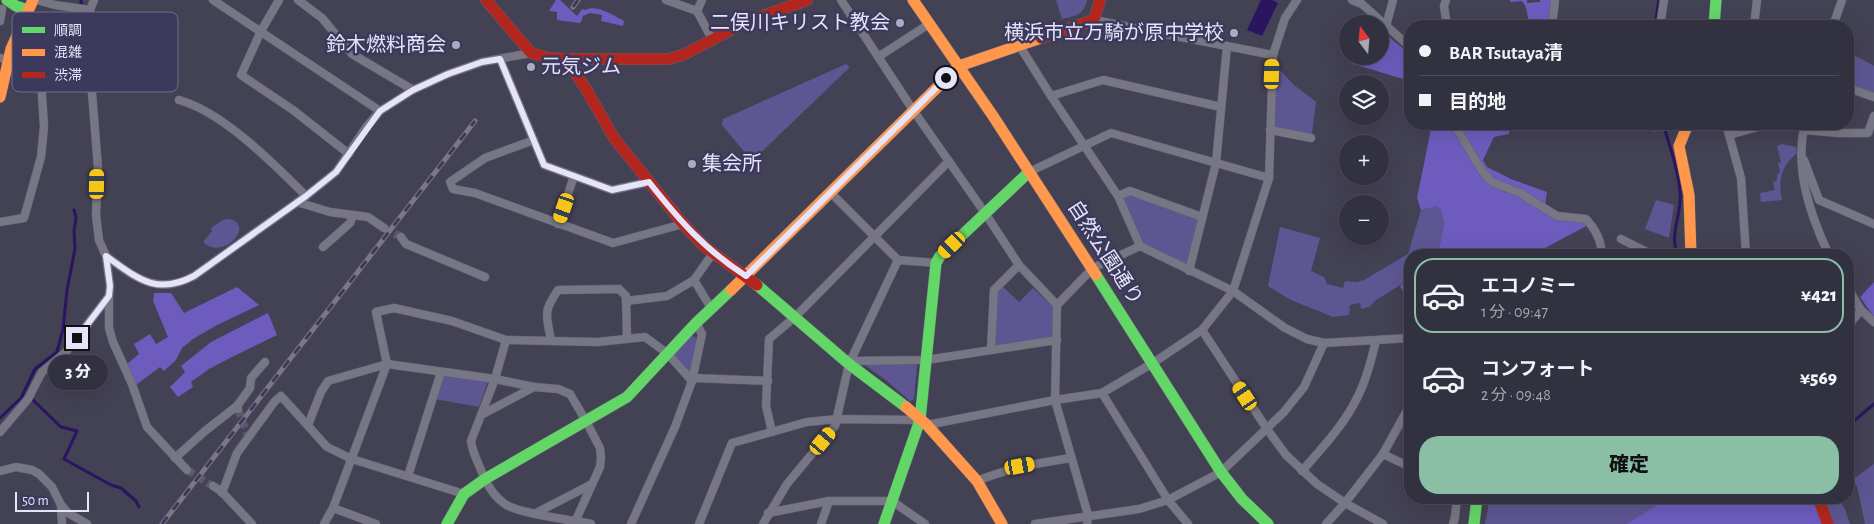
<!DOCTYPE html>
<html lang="ja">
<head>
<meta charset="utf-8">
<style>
	body { margin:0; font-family:"Alegreya Sans","Noto Sans JP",sans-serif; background:#3d3d4a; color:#f1f3f6; height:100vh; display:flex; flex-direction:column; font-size:19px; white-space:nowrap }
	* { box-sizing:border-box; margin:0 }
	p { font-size:16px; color:#a8a9b0 }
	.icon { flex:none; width:28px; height:28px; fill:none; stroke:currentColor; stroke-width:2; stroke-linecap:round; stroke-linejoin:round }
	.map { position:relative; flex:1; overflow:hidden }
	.panel { position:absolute; left:1404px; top:249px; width:450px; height:255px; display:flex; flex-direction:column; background:#32313f; border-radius:20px; box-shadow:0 5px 20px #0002,0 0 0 1px #4d4c59 }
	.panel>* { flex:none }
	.hud { position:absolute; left:1404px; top:20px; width:450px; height:110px; border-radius:20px; box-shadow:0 5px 20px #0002,0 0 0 1px #4d4c59; display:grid; align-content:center; height:110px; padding:0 15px; background:#32313f }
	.needle { width:32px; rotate:344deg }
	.tools { position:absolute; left:1339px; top:15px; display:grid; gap:10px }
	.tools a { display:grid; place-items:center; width:50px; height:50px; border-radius:50%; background:#32313f; box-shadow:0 5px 20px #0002,0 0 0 1px #4d4c59; font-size:25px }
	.scale { position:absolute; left:15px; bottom:12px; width:74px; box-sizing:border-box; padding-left:5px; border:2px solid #e5e4fa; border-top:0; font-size:14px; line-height:18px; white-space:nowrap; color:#e5e4fa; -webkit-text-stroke:4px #3d395c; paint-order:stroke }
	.end { position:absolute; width:22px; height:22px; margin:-11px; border:6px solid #e5e4fa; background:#111; box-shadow:0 0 0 2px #111 }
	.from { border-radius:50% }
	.bubble { position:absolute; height:35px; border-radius:18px; background:#32313f; box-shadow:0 5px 20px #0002,0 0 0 1px #4d4c59; font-size:16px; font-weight:800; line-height:35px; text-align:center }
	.car { position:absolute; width:15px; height:30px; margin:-15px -8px; border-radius:6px; box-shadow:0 0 4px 1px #0007; background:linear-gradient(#f5c518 24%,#345 0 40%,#f5c518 0 76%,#345 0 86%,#f5c518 0) }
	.hud b { display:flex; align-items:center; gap:18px; height:48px; font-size:19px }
	.hud b+b { border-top:1px solid #4d4c59 }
	.hud i { width:12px; height:12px; background:#f1f3f6 }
	ul { padding:9px 0 0; list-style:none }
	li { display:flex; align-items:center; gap:15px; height:75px; margin:0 10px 8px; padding:0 5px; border:2px solid transparent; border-radius:20px }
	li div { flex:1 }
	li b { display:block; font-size:19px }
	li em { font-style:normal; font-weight:800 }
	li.active { border-color:#8abfa5 }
	li>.icon { width:45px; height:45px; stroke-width:1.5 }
	.cta { display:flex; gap:10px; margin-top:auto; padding:10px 15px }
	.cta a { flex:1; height:58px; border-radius:20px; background:#8abfa5; color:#111; font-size:20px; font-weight:800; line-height:58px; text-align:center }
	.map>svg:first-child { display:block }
</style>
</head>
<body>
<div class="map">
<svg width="1874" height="524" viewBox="0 0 1874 524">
	<rect width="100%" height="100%" fill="#434154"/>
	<!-- green -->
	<g fill="#5e5693">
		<path d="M1056,0H1087C1083,16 1077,15 1062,19Z"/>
		<polygon points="1848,54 1858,57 1874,66 1874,93 1848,84"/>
		<polygon points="846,64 849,66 849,68 753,160 751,160 722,125 723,119"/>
		<polygon points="1276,66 1294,85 1316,102 1312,134 1276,128 1273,124"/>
		<path d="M1782,144L1796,147L1797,153C1781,167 1778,179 1782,200L1761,202L1760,193L1775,190L1773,182L1777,181V174L1780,172L1778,163L1781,162L1777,146Z"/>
		<polygon points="1130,194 1199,218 1186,266 1143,244 1122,197"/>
		<polygon points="1656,200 1674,205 1669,238 1645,229"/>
		<polygon points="1436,205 1441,209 1444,223 1438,255 1410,255 1410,279 1376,300 1369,307 1361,309 1360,303 1350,305 1349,315 1333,317 1291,300 1268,286 1280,227 1320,238 1311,271 1324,277 1327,284 1343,288 1345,281 1357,282 1364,280 1408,254 1421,210"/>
		<path d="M229,219C256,224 224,262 203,242L212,231L211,228L223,220Z"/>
		<polygon points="1002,286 1019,302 1033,288 1053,307 1054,336 995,346 997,291"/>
		<polygon points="690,335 697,338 690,375 672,354"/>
		<polygon points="862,363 917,365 914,399 910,401 887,381"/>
		<polygon points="442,376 488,382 479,407 435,399"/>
		<polygon points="1874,464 1874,524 1865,524 1857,486 1852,480"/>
		<polygon points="1488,498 1838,498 1845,509 1850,524 1485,524 1488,509"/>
	</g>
	<!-- forest -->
	<g fill="#6d5cbe">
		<path d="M556,0H560L577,16L582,9L585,10C597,4 612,15 624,21L623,26L601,21L602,15L590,13L583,16L581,22L579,23L557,20V12L549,11Z"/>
		<path d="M1510,0H1527V3L1540,2V0H1553L1551,26L1528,23C1528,15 1527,7 1522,1L1510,2Z"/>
		<polygon points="1384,33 1410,54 1410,81 1353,64 1349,59 1349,56 1380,56 1380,37"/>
		<polygon points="1432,124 1510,124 1509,134 1494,137 1483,160 1487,167 1511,179 1547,192 1544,212 1557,218 1582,219 1588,225 1532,255 1438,255 1444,223 1441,209 1436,206 1421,210 1417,198"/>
		<polygon points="1410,279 1410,304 1400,286"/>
		<polygon points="1874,282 1874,317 1860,297"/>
		<polygon points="237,287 259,305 217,325 193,339 182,348 176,360 164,371 160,367 136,385 127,364 139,354 134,344 150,334 156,344 168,337 153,301 154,293 171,293 184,313"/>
		<polygon points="268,313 277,335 230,358 209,369 191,382 193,387 178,397 170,387 185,372 181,366 211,342"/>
		<polygon points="1669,498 1811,498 1816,505 1822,524 1627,524"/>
	</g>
	<!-- water -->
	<polygon fill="#2b1561" points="1261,0 1272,0 1278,3 1262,36 1247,30"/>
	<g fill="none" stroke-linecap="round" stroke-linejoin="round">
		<!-- stream -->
		<g stroke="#2b1561" stroke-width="3">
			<polyline points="1655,26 1659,0"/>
			<polyline points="73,75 86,54 81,0"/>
			<path d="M1664,127C1670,147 1678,169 1680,191C1683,213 1668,234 1678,255"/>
			<polyline points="33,400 61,427 77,431 64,459 111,485 121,488 136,501 139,507"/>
			<polyline points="1848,414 1855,420 1874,404"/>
			<polyline points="0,418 21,398 35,369 57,352 63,329 67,290 75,249 74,231 76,218 74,210"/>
		</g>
		<!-- street-tunnel -->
		<g stroke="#5b596d" stroke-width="8" stroke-dasharray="8 4" stroke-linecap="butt">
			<polyline points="384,228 401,237"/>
			<polyline points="238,409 247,434"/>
			<polyline points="187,470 213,486"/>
		</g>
		<!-- street casing -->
		<g stroke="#605e70" stroke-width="9">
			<g id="street">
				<polyline points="37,0 55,5 90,10"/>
				<polyline points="213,0 380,111"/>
				<polyline points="279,0 261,31 241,75 293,110 349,154"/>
				<polyline points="298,0 322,18 352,54 413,90"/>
				<polyline points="666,0 697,11 713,41"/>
				<polyline points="841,0 913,110 985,213 1019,265 1057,305"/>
				<polyline points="1352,0 1362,4 1410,47"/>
				<polyline points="1446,0 1444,6 1447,26"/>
				<polyline points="697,11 702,0"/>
				<polyline points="1094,20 1273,55"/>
				<polyline points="0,21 2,9"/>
				<polyline points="1386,26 1393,0"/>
				<polyline points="1552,26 1555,0"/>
				<polyline points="1660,26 1664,0"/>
				<polyline points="1754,26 1757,0"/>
				<polyline points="1833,26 1842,0"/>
				<polyline points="1019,45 1051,96 1118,196 1140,246"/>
				<polyline points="878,57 929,24"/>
				<polyline points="0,58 18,62 40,62 44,127 41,157 24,218 0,222"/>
				<polyline points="500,59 544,165 612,190 649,182"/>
				<polyline points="1848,88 1874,97"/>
				<polyline points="1051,96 1103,80 1221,107"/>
				<path d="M179,100C223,112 274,164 306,196"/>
				<path d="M1454,124L1482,171L1492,182L1520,193L1557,216L1586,219C1596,230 1601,240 1602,255"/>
				<polyline points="1654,124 1655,127 1671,125"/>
				<polyline points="1726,124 1741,178 1746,255"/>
				<path d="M1805,124C1794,168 1810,215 1829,255"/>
				<polyline points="1270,130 1311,138"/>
				<polyline points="1804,130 1839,133 1868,133 1874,116"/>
				<polyline points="1729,135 1768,124"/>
				<polyline points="534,140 485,158 450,182 453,189 475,193 613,243 683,224"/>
				<polyline points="1804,160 1819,200 1874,224"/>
				<polyline points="1029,172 1111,133 1269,178"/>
				<polyline points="830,192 898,260 936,263"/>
				<polyline points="1118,196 1130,191 1202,217"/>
				<polyline points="297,202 330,212 368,217 384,228"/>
				<polyline points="558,224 574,176"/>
				<polyline points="401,237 406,244 485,277"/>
				<polyline points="1621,239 1653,255"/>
				<polyline points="323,247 350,223 353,215"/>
				<path d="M106,256C136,278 157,296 194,276L306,196L336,172L367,126L380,111L413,90L448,74L482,62L531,53"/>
				<polyline points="1189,271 1216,163 1227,46"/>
				<polyline points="1848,288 1861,310 1874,322"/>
				<polyline points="109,296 109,328 113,342 132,384 147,427 187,470"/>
				<polyline points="626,301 667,296 694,280"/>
				<polyline points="711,308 694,280 713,253"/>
				<polyline points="1848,326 1861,310"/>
				<polyline points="1202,330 1267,429 1286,455 1317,484 1345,503 1383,524"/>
				<path d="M506,340L495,379L471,441C472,451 477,460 481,470C486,483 493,496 505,504C518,514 573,520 591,524"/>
				<path d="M551,340C546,314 543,312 558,290L619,289L626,296L627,338"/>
				<polyline points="991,350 994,290 1019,265"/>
				<polyline points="850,361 926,360 1057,340"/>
				<polyline points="693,378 768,381"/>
				<polyline points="1102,393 1168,500 1188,524"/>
				<polyline points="238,409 237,406 250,388 251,378 265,362"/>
				<polyline points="481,415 534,387"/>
				<polyline points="308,425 321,392 328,381 387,364 495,379 534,387 558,389 570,394 586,421 600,448 601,458 600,467 574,524"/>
				<polyline points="927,425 1055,400 1102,393 1153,363 1202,330 1233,291 1269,178 1273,55 1285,18 1297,0"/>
				<polyline points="0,432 28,399 42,372 66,352 109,296 110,286 106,256 99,240 96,215 98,168 91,80 90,10 94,0"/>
				<polyline points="772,432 766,406 769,339 795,317 949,161"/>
				<polyline points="1383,454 1410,467"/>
				<polyline points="175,458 205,431 237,406"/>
				<polyline points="0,471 16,467 32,470 39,474 52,487 61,505 68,513 87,524"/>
				<path d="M1302,471C1322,448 1345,424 1358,396C1367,379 1371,360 1376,341"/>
				<polyline points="408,476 441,372"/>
				<path d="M977,481C1008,468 1039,463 1071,458"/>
				<polyline points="213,486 221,491 252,524"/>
				<polyline points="222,493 237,453 275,401 281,396 327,447 352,459 464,494"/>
				<polyline points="61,505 62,524"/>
				<polyline points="333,508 376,524"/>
				<polyline points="536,513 592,484"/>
				<polyline points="768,513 829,501 892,501 925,524"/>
				<polyline points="324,524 333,508 387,364 376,312 394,308 452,321 506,340 597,342 645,337 668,354 692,381"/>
				<polyline points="631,524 675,427 692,381 702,334 696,323"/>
				<polyline points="699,524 732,443 807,422 838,419 920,420"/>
				<polyline points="763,524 787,484 835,426 849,364 898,260"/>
				<polyline points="821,524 829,501"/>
				<polyline points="1035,524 1139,509 1168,500 1221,472 1284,412 1304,387 1324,343"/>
				<polyline points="1087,524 1088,515 1055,400 1057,305 1093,268 1140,246 1233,291 1285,328 1307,339 1324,343 1410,338"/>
				<polyline points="1326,524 1345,503 1383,454 1410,405"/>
				<polyline points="1453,524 1455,517 1457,498"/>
			</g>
		</g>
		<!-- fast casing -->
		<g stroke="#605e70" stroke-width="12">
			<g id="fast">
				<polyline points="7,0 16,6 28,10"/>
				<polyline points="1714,26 1716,0"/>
				<polyline points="1096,275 1221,472 1242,499 1268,524"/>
				<polyline points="757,285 849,364 906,407"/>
				<polyline points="447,524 464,494 485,479 627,397 696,323 731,290"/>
				<polyline points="884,524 920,420 936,263 940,256 1029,172"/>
				<polyline points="1474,524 1477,498"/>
			</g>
		</g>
		<!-- slow casing -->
		<g stroke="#605e70" stroke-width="12">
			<g id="slow">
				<polyline points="913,0 993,116 1096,275"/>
				<polyline points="0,97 11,49 33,0"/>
				<polyline points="1688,124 1679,146 1689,195 1691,255"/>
				<polyline points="731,290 959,66 1041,38"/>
				<polyline points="906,407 927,425 977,481 1002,524"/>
			</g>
		</g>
		<!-- jam casing -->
		<g stroke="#605e70" stroke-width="12">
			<g id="jam">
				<polyline points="486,0 531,53 549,58 566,59 668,59 683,55 746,22 807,0"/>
				<polyline points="1041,38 1094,20 1100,0"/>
				<polyline points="566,59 586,89 614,138 683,224 704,246 757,285"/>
				<polyline points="1818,498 1828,524"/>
			</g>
		</g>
		<!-- street -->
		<use href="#street" stroke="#777684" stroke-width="8"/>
		<!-- fast -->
		<use href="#fast" stroke="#63d668" stroke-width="11"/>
		<!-- slow -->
		<use href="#slow" stroke="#ff974d" stroke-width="11"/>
		<!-- jam -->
		<use href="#jam" stroke="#b3261e" stroke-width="11"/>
		<!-- rail casing -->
		<g stroke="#7a7887" stroke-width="5">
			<g id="rail">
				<polyline points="573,7 578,0"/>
				<polyline points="162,524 475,121"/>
			</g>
		</g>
		<!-- rail -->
		<use href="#rail" stroke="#3d395c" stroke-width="3" stroke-dasharray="9" stroke-linecap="butt"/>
	</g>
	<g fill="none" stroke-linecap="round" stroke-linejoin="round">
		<!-- route -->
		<path stroke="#e5e4fa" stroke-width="6" d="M77,338L109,296L110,286L106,256C137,278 156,296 194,276L306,196L336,172L380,111L413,90L448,74L482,62L500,59L544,165L612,190L649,182C679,220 704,249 746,276L946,78"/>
	</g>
	<!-- markers -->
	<g fill="#acabc0" stroke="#3d395c" stroke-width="2">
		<circle cx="900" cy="23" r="5"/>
		<circle cx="1234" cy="33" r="5"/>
		<circle cx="456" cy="45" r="5"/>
		<circle cx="531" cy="67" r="5"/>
		<circle cx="692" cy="164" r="5"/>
	</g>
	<g text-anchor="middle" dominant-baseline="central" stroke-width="5" stroke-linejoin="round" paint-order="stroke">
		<!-- poi labels -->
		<g font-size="20" fill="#e5e4fa" stroke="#3d395c" text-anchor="end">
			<text x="890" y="23">二俣川キリスト教会</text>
			<text x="1224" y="33">横浜市立万騎が原中学校</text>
			<text x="446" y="45">鈴木燃料商会</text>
			<text x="541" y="67" text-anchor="start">元気ジム</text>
			<text x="702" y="164" text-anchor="start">集会所</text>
		</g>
		<!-- street labels -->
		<g font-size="20" fill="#e5e4fa" stroke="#3d395c">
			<text transform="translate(1105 253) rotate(57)">自然公園通り</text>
		</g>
	</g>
	<!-- legend -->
	<rect x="12" y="12" width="166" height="80" rx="8" fill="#3d395c" stroke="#6f6c8b" stroke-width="1"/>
	<rect x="22" y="27" width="23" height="6" fill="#63d668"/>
	<rect x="22" y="49" width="23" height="7" fill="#ff974d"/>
	<rect x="22" y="72" width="23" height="6" fill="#b3261e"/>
	<g font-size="14" fill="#e5e4fa">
		<text x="54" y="35">順調</text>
		<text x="54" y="57">混雑</text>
		<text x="54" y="80">渋滞</text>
	</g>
</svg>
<div class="tools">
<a><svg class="needle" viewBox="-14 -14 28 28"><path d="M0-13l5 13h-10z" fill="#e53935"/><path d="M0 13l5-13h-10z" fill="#a8a9b0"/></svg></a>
<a><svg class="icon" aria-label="layers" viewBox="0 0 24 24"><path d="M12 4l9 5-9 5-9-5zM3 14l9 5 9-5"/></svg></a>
<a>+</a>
<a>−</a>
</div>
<div class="scale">50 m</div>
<i class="end from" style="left:946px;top:78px"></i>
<i class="end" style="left:77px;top:338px"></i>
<div class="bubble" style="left:48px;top:355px;width:60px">3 分</div>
<i class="car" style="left:1272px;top:74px;rotate:2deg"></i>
<i class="car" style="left:97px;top:184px;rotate:1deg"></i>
<i class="car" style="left:564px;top:208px;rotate:199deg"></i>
<i class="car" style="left:952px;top:245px;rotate:226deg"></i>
<i class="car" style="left:1245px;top:396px;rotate:327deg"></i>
<i class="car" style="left:823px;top:441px;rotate:40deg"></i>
<i class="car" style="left:1020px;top:466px;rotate:80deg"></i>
<div class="hud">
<b><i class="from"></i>BAR Tsutaya清</b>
<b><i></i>目的地</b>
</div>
<section class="panel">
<ul>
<li class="active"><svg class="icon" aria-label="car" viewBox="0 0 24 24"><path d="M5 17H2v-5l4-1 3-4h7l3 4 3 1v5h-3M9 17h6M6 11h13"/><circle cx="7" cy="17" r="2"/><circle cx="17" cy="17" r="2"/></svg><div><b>エコノミー</b><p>1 分 · 09:47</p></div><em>¥421</em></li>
<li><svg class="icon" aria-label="car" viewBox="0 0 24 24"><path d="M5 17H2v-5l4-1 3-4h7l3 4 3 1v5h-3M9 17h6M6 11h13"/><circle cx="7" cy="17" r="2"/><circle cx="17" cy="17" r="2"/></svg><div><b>コンフォート</b><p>2 分 · 09:48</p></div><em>¥569</em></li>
</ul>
<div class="cta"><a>確定</a></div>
</section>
</div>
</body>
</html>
